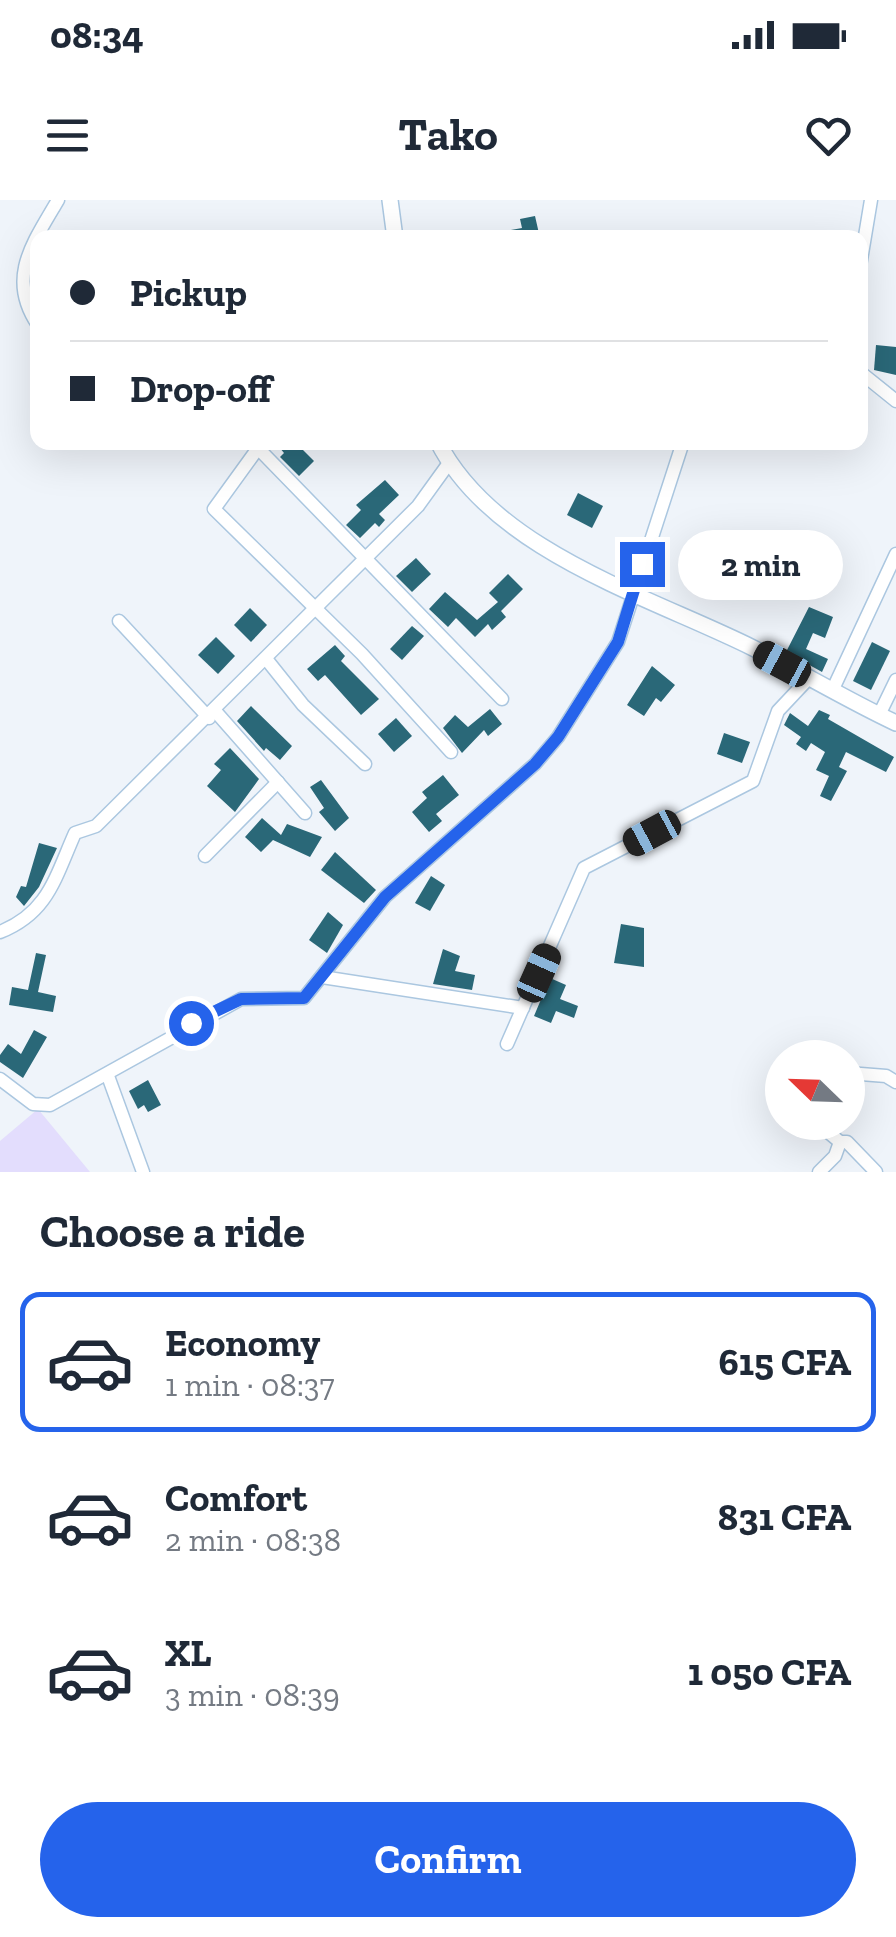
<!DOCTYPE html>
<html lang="en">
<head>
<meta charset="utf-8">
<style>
	body { margin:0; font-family:"Zilla Slab",serif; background:#f2f2f3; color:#1f2937; height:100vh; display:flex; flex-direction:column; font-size:38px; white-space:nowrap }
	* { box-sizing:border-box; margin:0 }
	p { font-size:32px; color:#747a83 }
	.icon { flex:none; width:55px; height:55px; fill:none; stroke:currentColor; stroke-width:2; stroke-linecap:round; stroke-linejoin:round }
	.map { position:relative; height:972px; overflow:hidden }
	.drawer { display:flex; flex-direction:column; background:#fff; flex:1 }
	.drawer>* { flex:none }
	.banner { position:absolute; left:30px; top:30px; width:838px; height:220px; border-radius:20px; box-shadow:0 10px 40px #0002; display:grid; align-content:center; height:220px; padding:0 40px; background:#fff }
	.needle { width:65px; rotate:293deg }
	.buttons { position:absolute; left:765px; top:840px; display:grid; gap:20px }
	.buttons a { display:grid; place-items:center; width:100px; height:100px; border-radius:50%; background:#fff; box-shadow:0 10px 40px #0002; font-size:50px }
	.end { position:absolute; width:45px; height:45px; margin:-22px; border:12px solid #2563eb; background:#fff; box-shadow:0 0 0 5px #fff }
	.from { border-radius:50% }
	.bubble { position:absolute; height:70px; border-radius:35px; background:#fff; box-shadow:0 10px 40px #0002; font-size:32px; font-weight:700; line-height:70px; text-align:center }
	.car { position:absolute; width:30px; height:60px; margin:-30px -15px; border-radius:12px; box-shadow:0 0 8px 2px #0007; background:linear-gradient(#222 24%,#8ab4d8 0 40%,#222 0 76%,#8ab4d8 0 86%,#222 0) }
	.banner b { display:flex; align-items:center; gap:35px; height:95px; font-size:38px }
	.banner b+b { border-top:2px solid #e0e1e3 }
	.banner i { width:25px; height:25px; background:#1f2937 }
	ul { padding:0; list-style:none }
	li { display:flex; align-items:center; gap:30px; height:140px; margin:0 20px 15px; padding:0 20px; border:5px solid transparent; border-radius:20px }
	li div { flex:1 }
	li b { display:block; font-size:38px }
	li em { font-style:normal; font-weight:700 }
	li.current { border-color:#2563eb }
	li>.icon { width:90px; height:90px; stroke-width:1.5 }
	h2 { padding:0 40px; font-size:45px; line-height:120px }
	.button { display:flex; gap:20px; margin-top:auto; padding:20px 40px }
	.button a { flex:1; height:115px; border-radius:60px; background:#2563eb; color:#fff; font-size:40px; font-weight:700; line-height:115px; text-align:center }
	.status { display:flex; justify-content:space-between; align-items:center; height:70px; padding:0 50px; background:#fff; direction:ltr }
	.status svg { height:28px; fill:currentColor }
	header { display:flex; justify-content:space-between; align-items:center; height:130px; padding:0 40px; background:#fff; font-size:45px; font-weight:700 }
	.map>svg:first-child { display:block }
</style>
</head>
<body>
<div class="status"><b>08:34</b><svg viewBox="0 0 49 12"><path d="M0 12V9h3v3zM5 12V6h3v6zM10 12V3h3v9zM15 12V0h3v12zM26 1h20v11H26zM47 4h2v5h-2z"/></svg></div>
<header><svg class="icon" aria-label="menu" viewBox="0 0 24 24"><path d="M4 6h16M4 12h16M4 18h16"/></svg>Tako<svg class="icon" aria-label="heart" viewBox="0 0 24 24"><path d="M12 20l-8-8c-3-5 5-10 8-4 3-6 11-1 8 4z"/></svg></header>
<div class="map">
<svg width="896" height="972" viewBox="0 0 896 972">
	<rect width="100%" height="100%" fill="#eff4fa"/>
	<!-- green -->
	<polygon fill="#e3ddfd" points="38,909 90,972 0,972 0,941"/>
	<!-- building -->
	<g fill="#2a6878">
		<polygon points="535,16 540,38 494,38 494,33 522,28 520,19"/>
		<polygon points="876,145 896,147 896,175 874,170"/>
		<polygon points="275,242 295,242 314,261 299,276 280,257 284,253"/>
		<polygon points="385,280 399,295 379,314 385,320 379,327 375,323 360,338 346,325 361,310 356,305"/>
		<polygon points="578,293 603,306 592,328 567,315"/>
		<polygon points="416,358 431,374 412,392 396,376"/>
		<polygon points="508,374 523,389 501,411 506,417 492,430 488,424 475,437 456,418 448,427 429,409 445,392 477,420 498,402 489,393"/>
		<polygon points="809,407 833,417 825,438 813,433 806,449 828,459 822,472 786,452"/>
		<polygon points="250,408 267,425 251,442 234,425"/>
		<polygon points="412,426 424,436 402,460 390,449"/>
		<polygon points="216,437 235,456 218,474 198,455"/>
		<polygon points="872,442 890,451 871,490 853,481"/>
		<polygon points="335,445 345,456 341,461 379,499 361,515 325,475 318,481 307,469"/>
		<polygon points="652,466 675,485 661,502 656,498 644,516 627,505"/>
		<polygon points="251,506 292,546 280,560 266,548 264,551 237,521"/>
		<polygon points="490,509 502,524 488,536 484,530 462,553 443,528 455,515 468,527"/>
		<polygon points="819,510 830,515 828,519 894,557 886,572 846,552 839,567 847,571 831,601 820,596 829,576 816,570 825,552 811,543 806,551 796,544 801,537 784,525 790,513 808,526"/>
		<polygon points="396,518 412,536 394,552 378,534"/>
		<polygon points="724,533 750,542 742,563 717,554"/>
		<polygon points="230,548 259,579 235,612 207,586 221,570 214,564"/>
		<polygon points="443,575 459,595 436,614 442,621 429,632 412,612 427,598 422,592"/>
		<polygon points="321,580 349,618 335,631 319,612 324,608 310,587"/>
		<polygon points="262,618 281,635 287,624 322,637 310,657 273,640 261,652 245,637"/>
		<polygon points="39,643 57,648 39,687 24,706 16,697 21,686 26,687"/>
		<polygon points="335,652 376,690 364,703 321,670"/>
		<polygon points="431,676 445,685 430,711 415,703"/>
		<polygon points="328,712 343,725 327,753 309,740"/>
		<polygon points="621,724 644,728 644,767 614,763"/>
		<polygon points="443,749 460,756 455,771 475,775 472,790 433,784"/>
		<polygon points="36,753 46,755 38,792 56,796 53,812 9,805 12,787 28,790"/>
		<polygon points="550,778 566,785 560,799 578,806 574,818 556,811 551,823 534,816"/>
		<polygon points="34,830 47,837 23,878 0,862 0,855 8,844 21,854"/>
		<polygon points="148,880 161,905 148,912 144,905 138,909 129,891"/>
	</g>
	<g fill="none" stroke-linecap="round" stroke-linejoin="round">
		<!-- minor casing -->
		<g stroke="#abc7e0" stroke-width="15">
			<g id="minor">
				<polyline points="860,66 871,0"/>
				<path d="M38,125C6,78 33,43 58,0"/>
				<polyline points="860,172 896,201"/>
				<polyline points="252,242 502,499"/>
				<polyline points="256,251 214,309 362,454 451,552"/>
				<polyline points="119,421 209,518"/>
				<polyline points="267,460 303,505 365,564"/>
				<polyline points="833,489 896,354"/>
				<polyline points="216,512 305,613"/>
				<polyline points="879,515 896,480"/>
				<polyline points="205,656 278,582"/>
				<path d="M0,732C48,713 55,678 75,633L96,626L418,306L449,263"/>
				<polyline points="322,777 523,808"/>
				<polyline points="507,844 584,668 753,581 778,511 809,478"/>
				<polyline points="848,873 886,876 896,882"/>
				<polyline points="108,876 143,972"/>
				<polyline points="0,879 33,904 50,905 241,799 304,798 385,697 535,564 558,537 618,442 683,242"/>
				<polyline points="816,922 840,942 847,942 876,972"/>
				<polyline points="819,972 835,956 840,942"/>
			</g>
		</g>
		<!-- tertiary casing -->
		<g stroke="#abc7e0" stroke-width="18">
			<g id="tertiary">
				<polyline points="390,0 395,38"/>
				<path d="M438,242C494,352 651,397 753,448C801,472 847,500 896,523"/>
			</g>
		</g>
		<!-- minor -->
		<use href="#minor" stroke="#fff" stroke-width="12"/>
		<!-- tertiary -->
		<use href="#tertiary" stroke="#fff" stroke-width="15"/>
	</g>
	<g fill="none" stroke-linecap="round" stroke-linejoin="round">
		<!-- route -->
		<polyline stroke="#2563eb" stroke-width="12" points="191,823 241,799 304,798 385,697 535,564 558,537 618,442 642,364"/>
	</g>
</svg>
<div class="buttons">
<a><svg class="needle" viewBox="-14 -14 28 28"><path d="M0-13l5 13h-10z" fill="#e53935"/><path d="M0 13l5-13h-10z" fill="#747a83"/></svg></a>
</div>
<i class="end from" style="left:191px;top:823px"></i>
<i class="end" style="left:642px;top:364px"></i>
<div class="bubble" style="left:678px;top:330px;width:165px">2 min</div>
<i class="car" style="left:782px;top:464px;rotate:298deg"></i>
<i class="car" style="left:652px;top:633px;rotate:242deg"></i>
<i class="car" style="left:539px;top:773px;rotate:24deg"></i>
<div class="banner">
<b><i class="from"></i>Pickup</b>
<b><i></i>Drop-off</b>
</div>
</div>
<section class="drawer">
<h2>Choose a ride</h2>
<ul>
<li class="current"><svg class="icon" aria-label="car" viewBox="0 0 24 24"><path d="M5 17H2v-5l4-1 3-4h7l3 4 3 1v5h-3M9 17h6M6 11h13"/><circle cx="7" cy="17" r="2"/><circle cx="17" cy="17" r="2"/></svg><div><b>Economy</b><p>1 min · 08:37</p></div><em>615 CFA</em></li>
<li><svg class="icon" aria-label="car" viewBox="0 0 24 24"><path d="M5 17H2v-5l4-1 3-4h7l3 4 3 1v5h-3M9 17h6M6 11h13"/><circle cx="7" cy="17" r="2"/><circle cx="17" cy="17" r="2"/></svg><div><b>Comfort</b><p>2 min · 08:38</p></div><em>831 CFA</em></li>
<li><svg class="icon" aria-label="car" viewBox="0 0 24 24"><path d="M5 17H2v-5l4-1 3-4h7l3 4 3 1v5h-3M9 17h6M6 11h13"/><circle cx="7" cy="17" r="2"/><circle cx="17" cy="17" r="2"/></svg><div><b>XL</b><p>3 min · 08:39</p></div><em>1 050 CFA</em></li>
</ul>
<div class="button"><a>Confirm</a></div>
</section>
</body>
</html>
